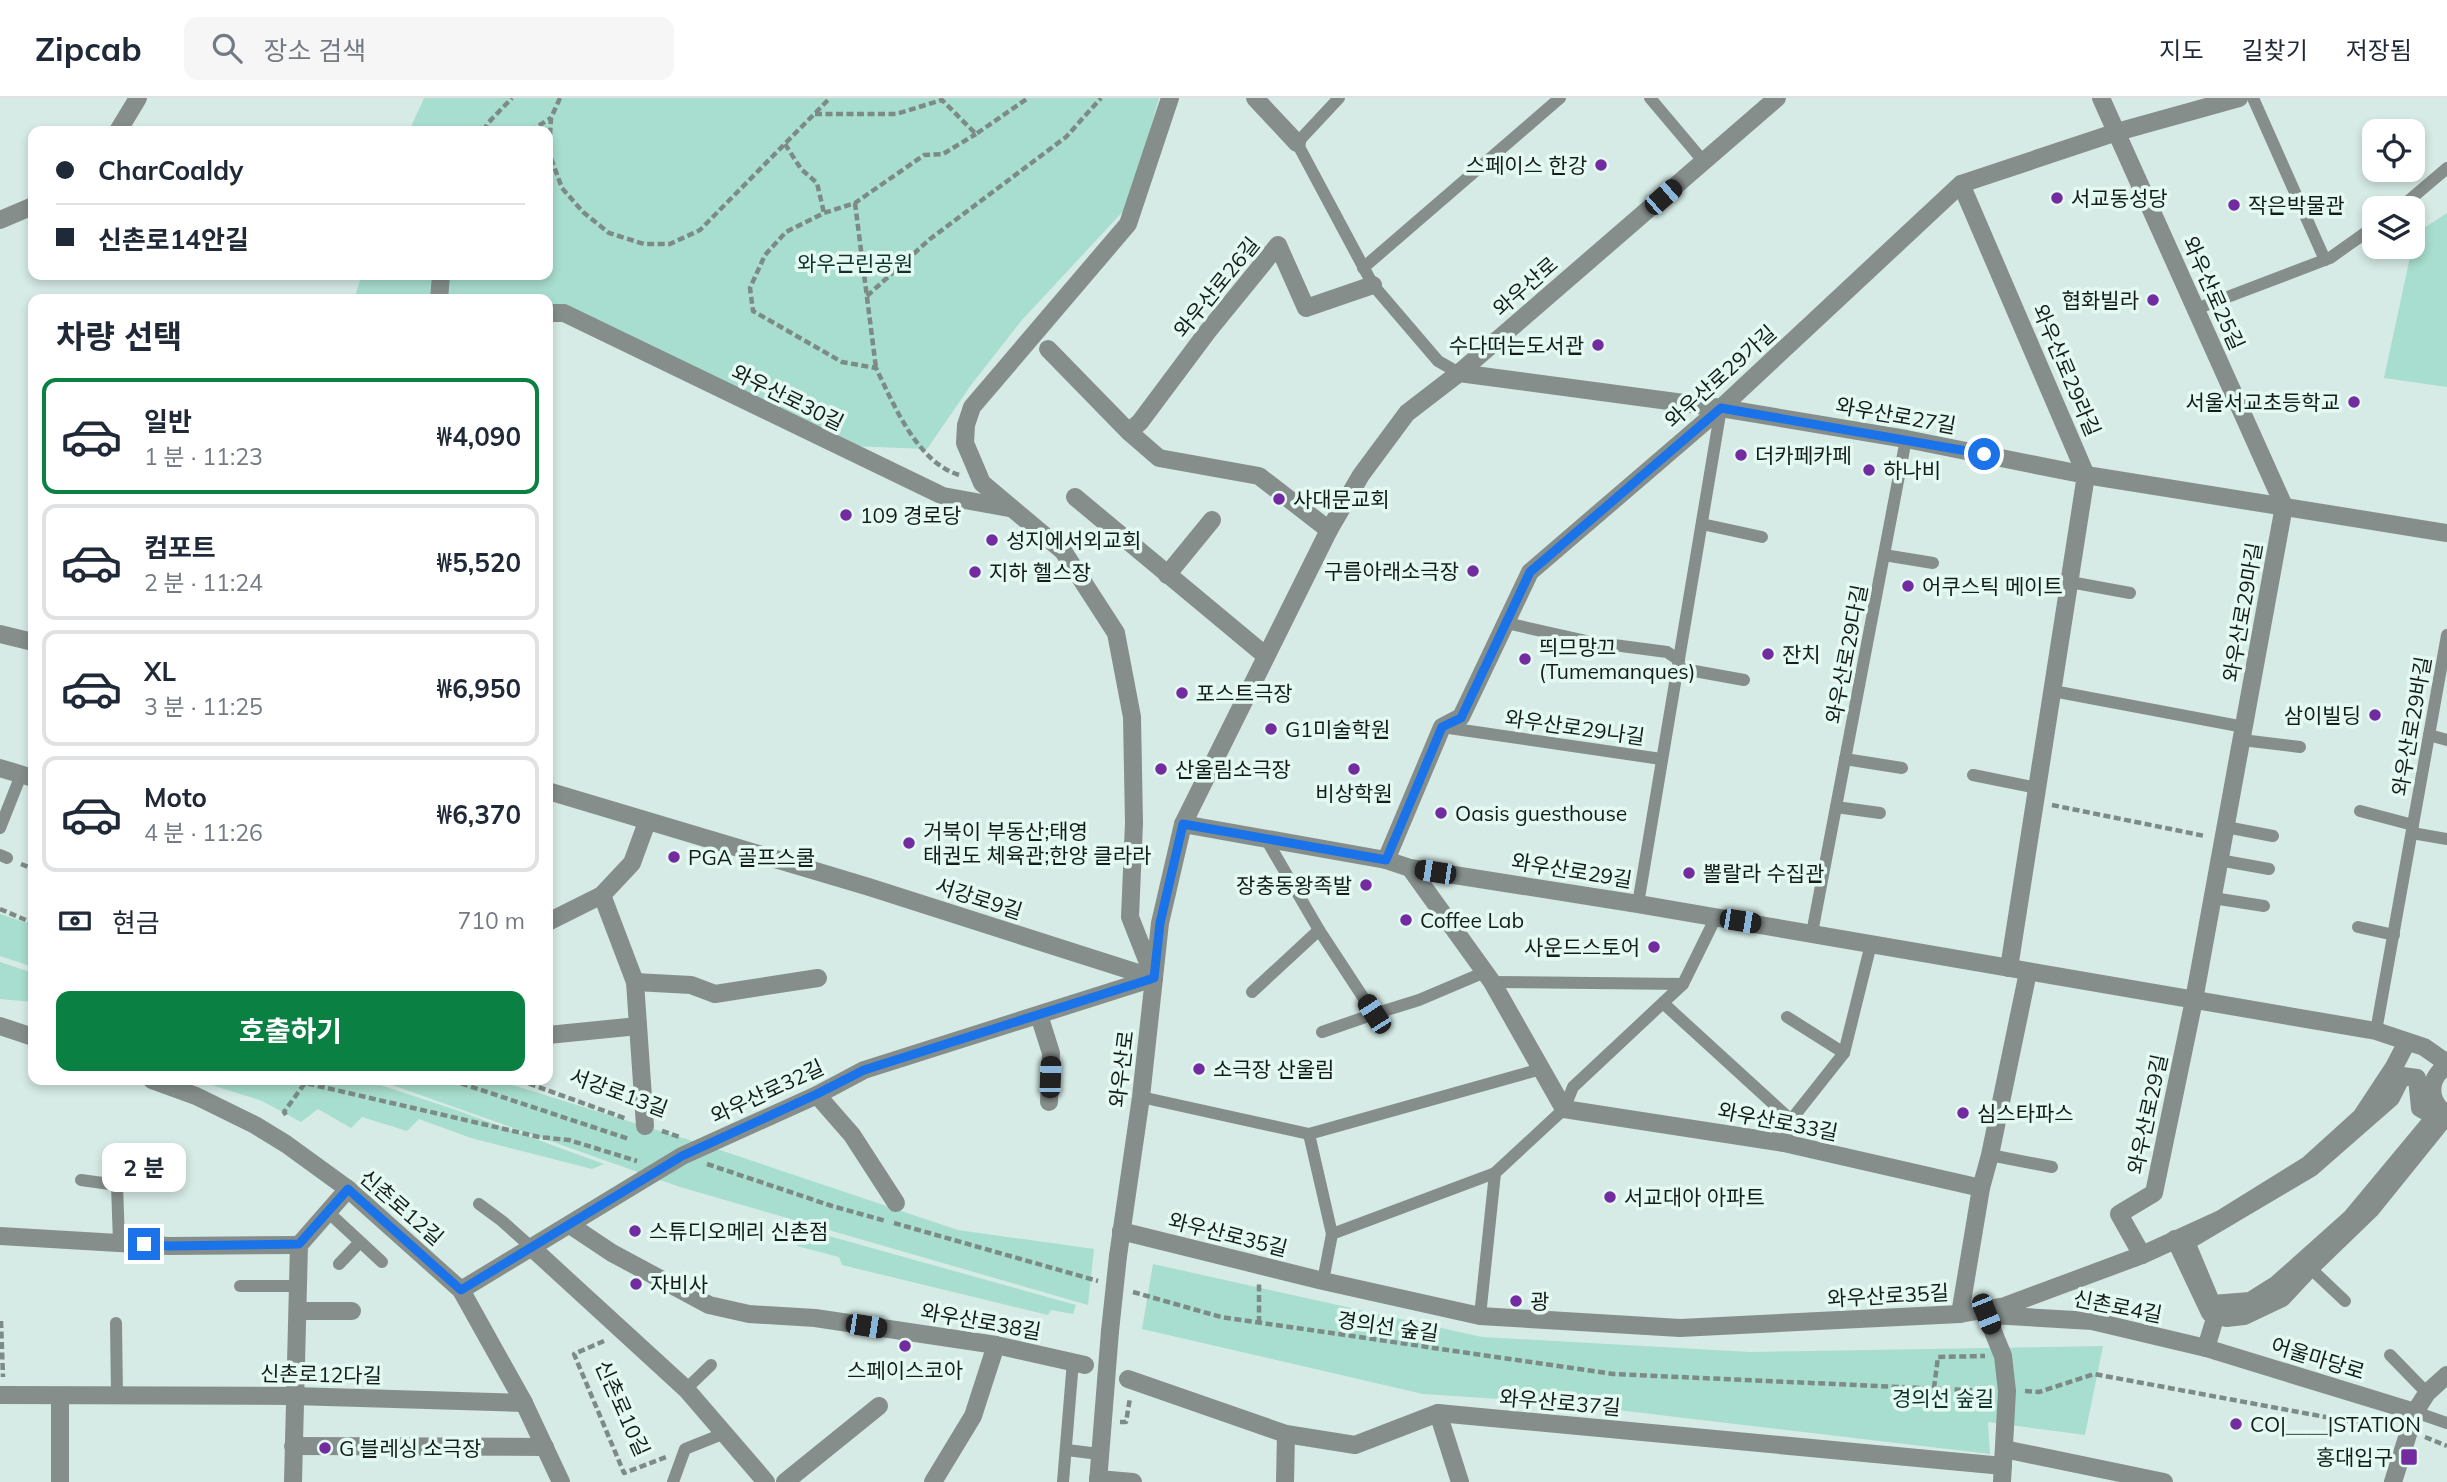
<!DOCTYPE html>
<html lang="ko">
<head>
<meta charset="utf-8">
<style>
	body { margin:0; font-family:Mulish,"Noto Sans KR",sans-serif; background:#f6f6f7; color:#1f2937; height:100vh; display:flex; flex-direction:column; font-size:26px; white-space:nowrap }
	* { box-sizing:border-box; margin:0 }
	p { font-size:23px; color:#747a83 }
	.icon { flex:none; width:38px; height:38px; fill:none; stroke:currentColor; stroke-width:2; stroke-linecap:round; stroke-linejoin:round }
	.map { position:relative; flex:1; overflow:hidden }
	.panel { position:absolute; left:28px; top:196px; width:525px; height:791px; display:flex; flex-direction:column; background:#fff; border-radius:14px; box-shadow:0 4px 10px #0003 }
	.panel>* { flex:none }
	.hud { position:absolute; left:28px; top:28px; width:525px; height:154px; border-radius:14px; box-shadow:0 4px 10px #0003; display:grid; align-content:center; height:154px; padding:0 28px; background:#fff }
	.tools { position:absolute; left:2362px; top:21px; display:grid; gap:14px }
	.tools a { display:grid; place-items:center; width:63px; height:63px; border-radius:14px; background:#fff; box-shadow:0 4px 10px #0003; font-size:35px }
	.end { position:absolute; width:32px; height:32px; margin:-16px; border:9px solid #1a73e8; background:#fff; box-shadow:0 0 0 4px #fff }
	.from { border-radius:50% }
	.bubble { position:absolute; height:49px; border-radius:14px; background:#fff; box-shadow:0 4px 10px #0003; font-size:23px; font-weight:700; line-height:49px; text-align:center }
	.car { position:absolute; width:21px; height:42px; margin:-21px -10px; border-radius:9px; box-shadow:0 0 5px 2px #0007; background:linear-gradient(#222 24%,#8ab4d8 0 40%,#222 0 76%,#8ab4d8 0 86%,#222 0) }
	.hud b { display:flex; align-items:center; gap:24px; height:66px; font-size:26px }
	.hud b+b { border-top:2px solid #e0e1e3 }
	.hud i { width:18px; height:18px; background:#1f2937 }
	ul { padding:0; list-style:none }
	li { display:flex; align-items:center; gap:21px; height:116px; margin:0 14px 10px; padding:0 14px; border:4px solid #e0e1e3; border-radius:14px }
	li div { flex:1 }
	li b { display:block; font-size:26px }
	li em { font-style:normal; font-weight:700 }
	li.current { border-color:#0b8043 }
	li>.icon { width:63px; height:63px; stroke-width:1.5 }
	h2 { padding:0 28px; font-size:32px; line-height:84px }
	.pay { display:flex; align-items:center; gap:18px; height:77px; padding:0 28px; font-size:26px }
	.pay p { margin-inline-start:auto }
	.primary-button { display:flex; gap:14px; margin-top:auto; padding:14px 28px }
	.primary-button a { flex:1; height:80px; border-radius:14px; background:#0b8043; color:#fff; font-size:28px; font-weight:700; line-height:80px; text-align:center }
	header { display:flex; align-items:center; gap:42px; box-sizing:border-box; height:98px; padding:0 35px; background:#fff; border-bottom:2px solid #e0e1e3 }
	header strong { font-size:33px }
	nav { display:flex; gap:38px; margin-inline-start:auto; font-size:24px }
	.search { width:490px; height:63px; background:#f6f6f7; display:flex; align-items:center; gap:18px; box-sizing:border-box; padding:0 24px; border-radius:14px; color:#747a83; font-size:26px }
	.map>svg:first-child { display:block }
</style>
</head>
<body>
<header>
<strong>Zipcab</strong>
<div class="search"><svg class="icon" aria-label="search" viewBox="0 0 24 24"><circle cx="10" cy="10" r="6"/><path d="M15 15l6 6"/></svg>장소 검색</div>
<nav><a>지도</a><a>길찾기</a><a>저장됨</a></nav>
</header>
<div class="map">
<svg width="2447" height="1384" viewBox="0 0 2447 1384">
	<rect width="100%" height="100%" fill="#d6ebe5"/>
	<!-- green -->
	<g fill="#a8decf">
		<polygon points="424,0 1159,0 1128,108 1022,222 971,287 927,351 851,348 548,210 548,201 354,201 362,177 548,177 548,33 409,33"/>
		<polygon points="2447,115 2447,289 2384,280 2415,136"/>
		<polygon points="0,816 33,827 33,869 0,858"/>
		<polygon points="0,864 33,875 33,904 0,901"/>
		<polygon points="196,982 365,982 456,1012 604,1066 592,1071 471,1040 419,1021 407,1033 362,1019 351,1030 318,1011 301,1024 262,1003"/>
		<polygon points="378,982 497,982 705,1047 958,1132 1094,1151 1088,1207 680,1089"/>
		<polygon points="818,1135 1076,1207 1073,1216 1051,1212 1048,1217 842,1167 839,1159 797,1148 799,1137"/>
		<polygon points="1153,1166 1482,1239 1750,1254 2103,1248 2085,1337 1988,1324 1990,1356 1558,1305 1423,1296 1142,1231"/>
	</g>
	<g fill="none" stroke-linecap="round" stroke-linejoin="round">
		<!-- path -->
		<g stroke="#7d8b87" stroke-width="4.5" stroke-dasharray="7 3.5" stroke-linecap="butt">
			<polyline points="560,0 551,20 549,55 562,90 583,114 609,135 644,146 670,146 700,132 830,0"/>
			<polyline points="815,16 896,16 942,2 976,36 1028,0"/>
			<polyline points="484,33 487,26 512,0"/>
			<polyline points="530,33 551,20"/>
			<polyline points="785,46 801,71 817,85 824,115"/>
			<polyline points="855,105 876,270"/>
			<polyline points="867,198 930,141 1066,39 1101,0"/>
			<path d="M959,377C917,364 894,307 876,270L842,264L753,213L750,190L765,157L786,134L824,115L855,105L924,57L943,56L976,36"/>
			<polyline points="2052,707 2205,738"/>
			<polyline points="21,766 33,771"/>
			<polyline points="0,811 28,823 33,828"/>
			<polyline points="451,982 629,1041"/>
			<polyline points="519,982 627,1021"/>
			<polyline points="286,1017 284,1014 305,985 539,1039 569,1042 637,1063"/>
			<polyline points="662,1033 680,1039"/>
			<polyline points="707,1066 832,1108 886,1123"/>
			<polyline points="894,1125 1098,1183"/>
			<polyline points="1133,1194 1221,1219 1613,1276 1988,1293"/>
			<polyline points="1,1223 3,1279"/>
			<polyline points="1259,1225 1259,1186"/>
			<polyline points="604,1243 574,1256 624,1375 666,1359"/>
			<polyline points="1934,1290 1938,1259 1985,1258"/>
			<polyline points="2025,1293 2039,1294 2094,1276 2390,1331"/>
			<polyline points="1120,1324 1126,1324 1130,1300"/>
			<polyline points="2425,1339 2447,1348"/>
		</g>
		<!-- service -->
		<g stroke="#858e8b" stroke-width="12">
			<polyline points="1339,0 1297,45 1373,187 1438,263 1459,275"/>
			<polyline points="1650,0 1704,64"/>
			<polyline points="2253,0 2325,162"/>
			<polyline points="2400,110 2447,70"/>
			<polyline points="1363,170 1560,0"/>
			<polyline points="2196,211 2330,160 2375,128"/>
			<polyline points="1702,426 1762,439"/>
			<polyline points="1884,457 1933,465"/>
			<polyline points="2070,484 2130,495"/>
			<polyline points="1506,525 1591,544 1667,554 1679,562"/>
			<polyline points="1678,570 1744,582"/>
			<polyline points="2053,593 2244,629"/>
			<polyline points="1442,629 1661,661"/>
			<polyline points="2429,637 2447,642"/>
			<polyline points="2242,642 2300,649"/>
			<polyline points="1845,661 1902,670"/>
			<polyline points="1973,677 2037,690"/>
			<polyline points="1836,709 1880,715"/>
			<polyline points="2360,713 2413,727"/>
			<polyline points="2226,729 2273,738"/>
			<polyline points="0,730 21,677"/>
			<polyline points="2412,735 2447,741"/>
			<polyline points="1266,741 1319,832 1374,916 1419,902 1485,874"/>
			<polyline points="0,757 7,760"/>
			<polyline points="2219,762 2269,771"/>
			<polyline points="2213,800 2264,808"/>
			<polyline points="1638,806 1721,310"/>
			<polyline points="2358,829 2394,837"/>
			<polyline points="1812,835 1906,341"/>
			<polyline points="1492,884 1683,886"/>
			<polyline points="1252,894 1319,832"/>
			<polyline points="1663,905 1791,1022"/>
			<polyline points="1787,919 1844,955"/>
			<polyline points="2376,933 2447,537"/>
			<polyline points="1322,934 1374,916"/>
			<polyline points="1141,999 1309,1036 1541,971"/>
			<polyline points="1309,1036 1332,1136"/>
			<polyline points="1784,1045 1791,1022 1844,955 1871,846"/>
			<polyline points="1990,1057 2052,1069"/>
			<polyline points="81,1082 117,1087 119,1144"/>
			<polyline points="479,1106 502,1123 531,1149"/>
			<polyline points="328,1114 382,1164"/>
			<polyline points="339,1166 359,1145"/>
			<polyline points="2310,1170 2345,1203"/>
			<polyline points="1323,1183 1332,1136 1495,1075"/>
			<polyline points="240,1188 298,1188"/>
			<polyline points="1480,1218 1495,1075 1564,1011 1573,989 1683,886 1716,819"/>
			<polyline points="116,1225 117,1298"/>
			<polyline points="2390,1257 2427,1295"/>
			<polyline points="686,1291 711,1267"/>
			<polyline points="2415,1314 2447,1325"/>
			<polyline points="1067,1352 1099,1356"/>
			<polyline points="673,1384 685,1351 725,1335"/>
			<polyline points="1063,1384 1073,1263"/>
		</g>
		<!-- pedestrian -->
		<polygon stroke="#858e8b" stroke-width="18" points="2402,978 2417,980 2420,1010 2435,1019 2351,1120 2277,1186 2250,1203 2212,1206 2186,1144 2311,1070 2391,1000"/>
		<!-- minor -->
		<g stroke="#858e8b" stroke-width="18">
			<polyline points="1255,0 1297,45"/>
			<polyline points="2101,0 2284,408 2194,902 2154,1095 2119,1116 2142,1157"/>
			<polyline points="118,33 138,0"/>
			<polyline points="1961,86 2086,377 2009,870"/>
			<polyline points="0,122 33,108"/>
			<polyline points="439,201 441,177"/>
			<polyline points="548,215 564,215 943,398 1009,410"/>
			<polyline points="1048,251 1129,334 1159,360 1259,378 1329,432"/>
			<polyline points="1459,275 1721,310 1906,341 2086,377 2447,435"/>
			<polyline points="1129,334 1140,324 1208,233 1278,147 1306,210 1373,187"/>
			<polyline points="1075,399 1266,558"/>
			<polyline points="1167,477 1212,422"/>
			<polyline points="0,670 33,680"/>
			<polyline points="1183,726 1386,762 1410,770 1638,806 2376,933 2424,949 2447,965"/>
			<polyline points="1386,762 1442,629 1461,619 1530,474 1721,310 1961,86 2117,34 2239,0"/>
			<polyline points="1410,770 1492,884 1564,1011 1784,1045 1981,1090"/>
			<polyline points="602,797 635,884 645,1028"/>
			<polyline points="548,824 602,797 632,765 647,724"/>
			<polyline points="635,884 691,887 715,896 818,880"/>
			<polyline points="1039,917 1051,955 1049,1004"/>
			<polyline points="0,928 33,939"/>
			<polyline points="548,937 638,928"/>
			<path d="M2447,968C2427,980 2428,1004 2447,1016"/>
			<polyline points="152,982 196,998 255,1027 286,1046 348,1091 461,1192 524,1305 561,1384"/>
			<polyline points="817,997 852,1037 896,1105"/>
			<polyline points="570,1127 612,1155 709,1207 749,1216 815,1220 996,1247 1085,1267"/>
			<polyline points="1121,1133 1323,1183 1480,1218 1680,1230 1960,1216 2005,1208 2142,1157 2221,1121 2308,1067 2361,1019 2394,969 2407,944"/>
			<polyline points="0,1138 169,1148 299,1147"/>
			<polyline points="2175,1141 2210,1215 2226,1220 2244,1218 2282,1200 2310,1170 2371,1111 2447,1017"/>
			<polyline points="531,1149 686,1291 766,1384"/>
			<polyline points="461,1192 682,1058 817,997 864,972 1154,880 1130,819 1134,725 1132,619 1116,535 1063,453 982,385 965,345 966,327 972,309 1128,126 1170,0"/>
			<polyline points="1982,1212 1986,1216 2003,1258 2007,1293 2002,1384"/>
			<polyline points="298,1213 352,1213"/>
			<polyline points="1960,1216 1981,1090 1990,1057 2028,874"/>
			<polyline points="1991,1217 2092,1223 2206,1250 2415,1314"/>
			<polyline points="2206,1250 2216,1217"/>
			<polyline points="1128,1281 1286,1336 1355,1347 1438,1315 2003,1368"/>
			<polyline points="0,1297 294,1298 524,1305"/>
			<polyline points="1438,1315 1460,1384"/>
			<polyline points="293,1348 545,1349"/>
			<polyline points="2004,1351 2164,1384"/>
			<polyline points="1098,1381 1133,1384"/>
			<polyline points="60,1384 60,1298"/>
			<polyline points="293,1384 299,1147 348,1091"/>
			<polyline points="785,1384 879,1308"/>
			<polyline points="933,1384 973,1318 996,1247"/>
			<polyline points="1285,1384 1286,1336"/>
			<polyline points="2393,1384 2415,1314 2427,1295 2447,1277"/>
		</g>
		<!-- tertiary -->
		<g stroke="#858e8b" stroke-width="18">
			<polyline points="0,536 33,544"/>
			<polyline points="548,693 869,789 1154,880"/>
			<polyline points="1118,1158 1141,999 1160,825 1183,726 1329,432 1361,377 1407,315 1459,275 1777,0"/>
			<polyline points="1098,1384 1110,1233"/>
		</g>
		<!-- tertiary-bridge -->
		<polyline stroke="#858e8b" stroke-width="18" points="1110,1233 1118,1158"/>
	</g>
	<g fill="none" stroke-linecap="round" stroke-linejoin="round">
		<!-- route -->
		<polyline stroke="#1a73e8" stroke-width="9" points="144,1146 169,1148 299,1146 348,1091 461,1192 682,1058 817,996 864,972 1154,880 1160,825 1183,726 1386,762 1442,629 1461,620 1530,474 1721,310 1984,356"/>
	</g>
	<!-- markers -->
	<g fill="#722ca0" stroke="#e3f9f2" stroke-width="2.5">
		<circle cx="1601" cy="67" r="7"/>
		<circle cx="2057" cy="100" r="7"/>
		<circle cx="2234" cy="107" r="7"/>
		<circle cx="2153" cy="202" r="7"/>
		<circle cx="1598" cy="247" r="7"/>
		<circle cx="2354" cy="304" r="7"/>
		<circle cx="1741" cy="357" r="7"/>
		<circle cx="1869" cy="372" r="7"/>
		<circle cx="1279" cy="401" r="7"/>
		<circle cx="846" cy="417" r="7"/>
		<circle cx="992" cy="442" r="7"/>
		<circle cx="1473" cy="473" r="7"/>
		<circle cx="975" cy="474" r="7"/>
		<circle cx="1908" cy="488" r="7"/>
		<circle cx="1768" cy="556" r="7"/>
		<circle cx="1525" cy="561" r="7"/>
		<circle cx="1182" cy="595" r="7"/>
		<circle cx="2375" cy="617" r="7"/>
		<circle cx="1271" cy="631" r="7"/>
		<circle cx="1161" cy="671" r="7"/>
		<circle cx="1354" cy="671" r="7"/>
		<circle cx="1441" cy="715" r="7"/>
		<circle cx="909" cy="745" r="7"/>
		<circle cx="674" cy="759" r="7"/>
		<circle cx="1689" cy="775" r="7"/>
		<circle cx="1366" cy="787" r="7"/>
		<circle cx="1406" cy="822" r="7"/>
		<circle cx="1654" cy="849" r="7"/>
		<circle cx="1199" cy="971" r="7"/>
		<circle cx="1963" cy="1015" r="7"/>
		<circle cx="1610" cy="1099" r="7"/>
		<circle cx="635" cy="1133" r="7"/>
		<circle cx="636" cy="1186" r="7"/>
		<circle cx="1516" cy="1203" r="7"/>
		<circle cx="905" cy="1248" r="7"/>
		<circle cx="2236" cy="1326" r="7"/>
		<circle cx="325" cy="1350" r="7"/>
		<rect x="2400" y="1350" width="18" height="18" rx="3.5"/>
	</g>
	<g text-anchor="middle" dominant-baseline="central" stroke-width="7" stroke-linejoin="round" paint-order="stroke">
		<!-- poi labels -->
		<g font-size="21" fill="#151d1b" stroke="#e3f9f2" text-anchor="start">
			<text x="1587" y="67" text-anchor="end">스페이스 한강</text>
			<text x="2071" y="100">서교동성당</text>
			<text x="2248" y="107">작은박물관</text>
			<text x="2139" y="202" text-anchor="end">협화빌라</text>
			<text x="1584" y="247" text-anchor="end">수다떠는도서관</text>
			<text x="2340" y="304" text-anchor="end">서울서교초등학교</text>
			<text x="1755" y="357">더카페카페</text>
			<text x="1883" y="372">하나비</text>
			<text x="1293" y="401">사대문교회</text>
			<text x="860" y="417">109 경로당</text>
			<text x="1006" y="442">성지에서외교회</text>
			<text x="1459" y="473" text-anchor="end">구름아래소극장</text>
			<text x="989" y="474">지하 헬스장</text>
			<text x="1922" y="488">어쿠스틱 메이트</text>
			<text x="1539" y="549">띄므망끄<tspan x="1539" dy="24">(Tumemanques)</tspan></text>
			<text x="1782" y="556">잔치</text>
			<text x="1196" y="595">포스트극장</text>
			<text x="2361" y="617" text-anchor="end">삼이빌딩</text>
			<text x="1285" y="631">G1미술학원</text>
			<text x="1175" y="671">산울림소극장</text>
			<text x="1354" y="695" text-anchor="middle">비상학원</text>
			<text x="1455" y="715">Oasis guesthouse</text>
			<text x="923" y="733">거북이 부동산;태영<tspan x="923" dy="24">태권도 체육관;한양 클라라</tspan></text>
			<text x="688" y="759">PGA 골프스쿨</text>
			<text x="1703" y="775">뽈랄라 수집관</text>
			<text x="1352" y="787" text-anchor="end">장충동왕족발</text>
			<text x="1420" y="822">Coffee Lab</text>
			<text x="1640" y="849" text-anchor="end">사운드스토어</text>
			<text x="1213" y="971">소극장 산울림</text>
			<text x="1977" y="1015">심스타파스</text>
			<text x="1624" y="1099">서교대아 아파트</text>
			<text x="649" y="1133">스튜디오메리 신촌점</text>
			<text x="650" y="1186">자비사</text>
			<text x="1530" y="1203">광</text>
			<text x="905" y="1272" text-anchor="middle">스페이스코아</text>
			<text x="2250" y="1326">CO|＿＿|STATION</text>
			<text x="339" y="1350">G 블레싱 소극장</text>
			<text x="2393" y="1359" text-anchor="end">홍대입구</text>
		</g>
		<!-- park labels -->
		<g font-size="21" fill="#0f332b" stroke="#e3f9f2">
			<text x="855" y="165">와우근린공원</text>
			<text x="1943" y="1300">경의선 숲길</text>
		</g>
		<!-- street labels -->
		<g font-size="21" fill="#151d1b" stroke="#e3f9f2">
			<text transform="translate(1525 188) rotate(-41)">와우산로</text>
			<text transform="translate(1216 189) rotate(-51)">와우산로26길</text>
			<text transform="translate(2214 195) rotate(66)">와우산로25길</text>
			<text transform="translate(2067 272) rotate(67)">와우산로29라길</text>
			<text transform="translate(1720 278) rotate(-42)">와우산로29가길</text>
			<text transform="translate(788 299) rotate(26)">와우산로30길</text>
			<text transform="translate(1896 317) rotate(10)">와우산로27길</text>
			<text transform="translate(2242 514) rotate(-80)">와우산로29마길</text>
			<text transform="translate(1846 556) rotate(-79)">와우산로29다길</text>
			<text transform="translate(2411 628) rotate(-80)">와우산로29바길</text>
			<text transform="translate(1575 629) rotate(8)">와우산로29나길</text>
			<text transform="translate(1572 772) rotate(9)">와우산로29길</text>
			<text transform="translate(979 800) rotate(18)">서강로9길</text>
			<text transform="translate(1121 971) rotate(-83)">와우산로</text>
			<text transform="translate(767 993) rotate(-25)">와우산로32길</text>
			<text transform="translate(619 994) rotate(20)">서강로13길</text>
			<text transform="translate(2147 1016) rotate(-78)">와우산로29길</text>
			<text transform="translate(1778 1023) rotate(11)">와우산로33길</text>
			<text transform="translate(402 1109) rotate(41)">신촌로12길</text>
			<text transform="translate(1228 1136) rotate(14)">와우산로35길</text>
			<text transform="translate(1888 1197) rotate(-3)">와우산로35길</text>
			<text transform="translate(2118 1208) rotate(11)">신촌로4길</text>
			<text transform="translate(981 1223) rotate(10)">와우산로38길</text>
			<text transform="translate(1388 1228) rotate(8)">경의선 숲길</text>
			<text transform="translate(2318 1260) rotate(17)">어울마당로</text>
			<text transform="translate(321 1276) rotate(1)">신촌로12다길</text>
			<text transform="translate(1560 1304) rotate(5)">와우산로37길</text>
			<text transform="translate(623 1310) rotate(66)">신촌로10길</text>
		</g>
	</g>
</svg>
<div class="tools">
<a><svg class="icon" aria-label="locate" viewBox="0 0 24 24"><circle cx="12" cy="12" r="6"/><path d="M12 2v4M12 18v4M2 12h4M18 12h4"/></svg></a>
<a><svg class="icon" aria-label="layers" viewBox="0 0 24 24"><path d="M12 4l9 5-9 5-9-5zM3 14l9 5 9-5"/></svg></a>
</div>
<i class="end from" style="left:1984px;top:356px"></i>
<i class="end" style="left:144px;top:1146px"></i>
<div class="bubble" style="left:102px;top:1045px;width:84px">2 분</div>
<i class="car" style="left:1663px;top:99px;rotate:49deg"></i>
<i class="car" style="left:1435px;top:774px;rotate:279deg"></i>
<i class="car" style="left:1740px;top:823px;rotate:99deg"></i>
<i class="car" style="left:1374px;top:916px;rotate:327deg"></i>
<i class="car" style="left:1050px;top:979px;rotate:2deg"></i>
<i class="car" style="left:1986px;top:1216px;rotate:158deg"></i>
<i class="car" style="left:866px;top:1228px;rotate:99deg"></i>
<div class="hud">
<b><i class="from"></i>CharCoaldy</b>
<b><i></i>신촌로14안길</b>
</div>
<section class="panel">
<h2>차량 선택</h2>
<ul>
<li class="current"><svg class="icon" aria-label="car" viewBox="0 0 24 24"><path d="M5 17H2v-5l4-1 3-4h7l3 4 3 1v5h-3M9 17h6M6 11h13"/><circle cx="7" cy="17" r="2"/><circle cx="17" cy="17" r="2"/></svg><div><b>일반</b><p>1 분 · 11:23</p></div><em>₩4,090</em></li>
<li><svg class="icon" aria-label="car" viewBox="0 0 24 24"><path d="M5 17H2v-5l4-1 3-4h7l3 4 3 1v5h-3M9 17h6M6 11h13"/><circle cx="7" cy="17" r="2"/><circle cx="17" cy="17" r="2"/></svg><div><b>컴포트</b><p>2 분 · 11:24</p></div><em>₩5,520</em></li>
<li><svg class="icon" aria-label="car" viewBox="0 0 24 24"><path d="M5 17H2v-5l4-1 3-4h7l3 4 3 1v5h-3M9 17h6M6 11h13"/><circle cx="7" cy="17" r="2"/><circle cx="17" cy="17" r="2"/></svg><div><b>XL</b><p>3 분 · 11:25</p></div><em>₩6,950</em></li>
<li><svg class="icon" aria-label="car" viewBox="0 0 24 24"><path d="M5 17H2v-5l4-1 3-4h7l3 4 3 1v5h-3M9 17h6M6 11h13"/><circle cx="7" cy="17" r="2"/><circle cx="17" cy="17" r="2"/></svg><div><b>Moto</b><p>4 분 · 11:26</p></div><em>₩6,370</em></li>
</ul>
<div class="pay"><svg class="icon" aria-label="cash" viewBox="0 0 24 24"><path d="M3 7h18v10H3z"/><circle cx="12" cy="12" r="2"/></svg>현금<p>710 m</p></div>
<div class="primary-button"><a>호출하기</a></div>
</section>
</div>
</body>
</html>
